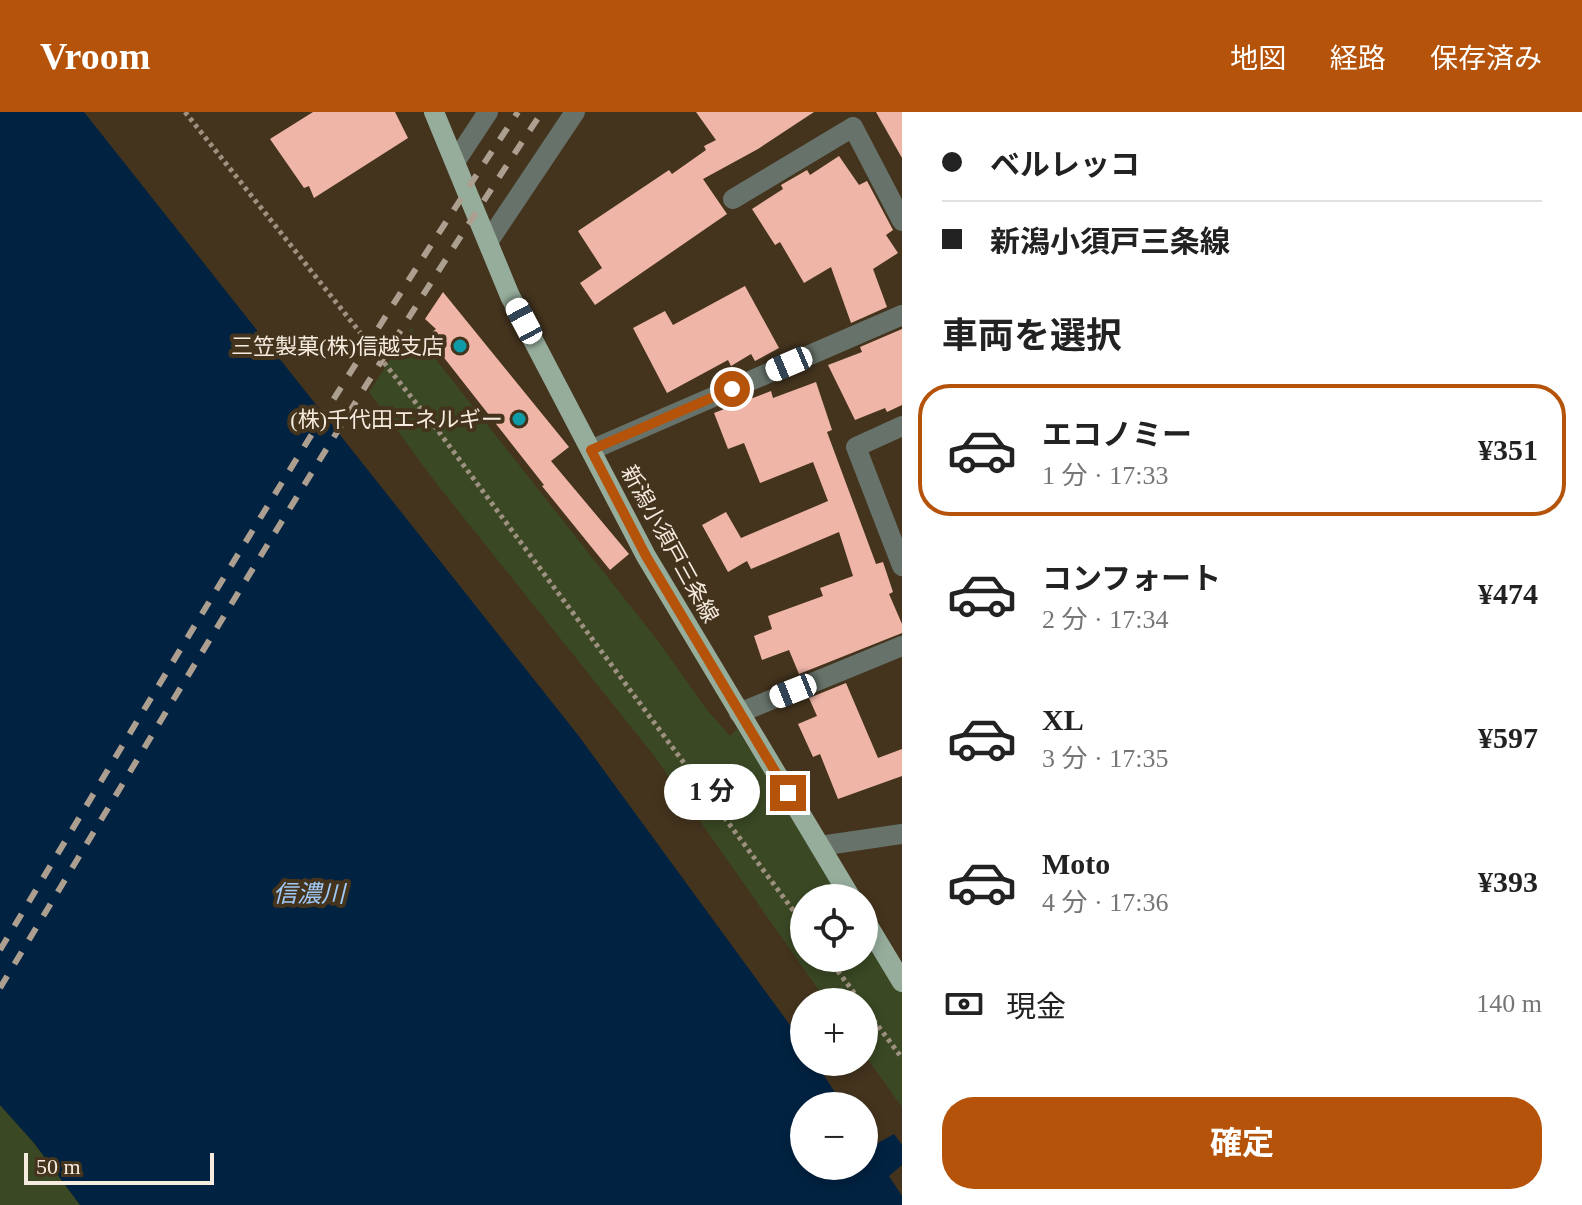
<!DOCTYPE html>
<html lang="ja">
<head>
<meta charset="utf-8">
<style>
	body { margin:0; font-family:"Times New Roman","Noto Sans JP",serif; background:#f2f2f2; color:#222; height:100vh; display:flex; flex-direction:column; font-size:30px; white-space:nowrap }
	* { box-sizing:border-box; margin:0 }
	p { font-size:26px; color:#767676 }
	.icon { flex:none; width:44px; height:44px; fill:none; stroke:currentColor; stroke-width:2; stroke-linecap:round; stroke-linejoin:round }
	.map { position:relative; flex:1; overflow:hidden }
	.details { display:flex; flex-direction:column; background:#fff; width:680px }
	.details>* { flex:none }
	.hud { display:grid; align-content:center; height:176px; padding:0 40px; background:#fff }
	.tools { position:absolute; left:790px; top:772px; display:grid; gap:16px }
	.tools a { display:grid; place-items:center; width:88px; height:88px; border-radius:50%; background:#fff; box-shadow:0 4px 12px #0003; font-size:40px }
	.scale { position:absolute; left:24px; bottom:20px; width:190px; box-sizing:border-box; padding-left:8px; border:4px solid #f5ebde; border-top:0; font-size:22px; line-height:28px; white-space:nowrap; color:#f5ebde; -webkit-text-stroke:6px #44341e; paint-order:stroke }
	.end { position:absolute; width:36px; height:36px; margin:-18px; border:10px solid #b45309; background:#fff; box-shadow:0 0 0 4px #fff }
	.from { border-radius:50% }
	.bubble { position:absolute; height:56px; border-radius:28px; background:#fff; box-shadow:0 4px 12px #0003; font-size:26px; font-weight:700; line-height:56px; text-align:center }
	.car { position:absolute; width:24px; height:48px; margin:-24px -12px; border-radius:10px; box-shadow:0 0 6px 2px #0007; background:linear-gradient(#fff 24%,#345 0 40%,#fff 0 76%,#345 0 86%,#fff 0) }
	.hud b { display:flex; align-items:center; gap:28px; height:76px; font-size:30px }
	.hud b+b { border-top:2px solid #e0e0e0 }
	.hud i { width:20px; height:20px; background:#222 }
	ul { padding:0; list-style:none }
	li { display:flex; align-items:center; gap:24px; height:132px; margin:0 16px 12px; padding:0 24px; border:4px solid transparent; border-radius:32px }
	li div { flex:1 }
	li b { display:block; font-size:30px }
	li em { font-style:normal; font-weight:700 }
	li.on { border-color:#b45309 }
	li>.icon { width:72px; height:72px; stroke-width:1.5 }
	h2 { padding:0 40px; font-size:36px; line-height:96px }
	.pay { display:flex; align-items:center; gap:20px; height:88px; padding:0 40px; font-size:30px }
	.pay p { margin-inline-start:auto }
	.button { display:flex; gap:16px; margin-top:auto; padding:16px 40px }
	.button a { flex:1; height:92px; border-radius:32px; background:#b45309; color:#fff; font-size:32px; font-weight:700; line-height:92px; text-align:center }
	header { display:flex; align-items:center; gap:48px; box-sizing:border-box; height:112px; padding:0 40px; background:#b45309; color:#fff }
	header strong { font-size:38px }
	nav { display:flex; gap:44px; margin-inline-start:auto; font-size:28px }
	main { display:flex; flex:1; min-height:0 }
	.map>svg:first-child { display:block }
</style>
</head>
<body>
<header>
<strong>Vroom</strong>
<nav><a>地図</a><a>経路</a><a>保存済み</a></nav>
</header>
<main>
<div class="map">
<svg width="902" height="1093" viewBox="0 0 902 1093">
	<rect width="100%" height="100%" fill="#44341e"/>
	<!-- green -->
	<g fill="#3a4824">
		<polygon points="411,216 658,529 707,598 730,624 737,617 845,786 804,786 804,846 864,846 864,815 902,874 902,995 864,942 864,890 827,890 655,645 436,371 369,280"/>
		<polygon points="0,993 34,1031 80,1093 0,1093"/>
	</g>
	<!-- water -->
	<polygon fill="#012241" points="0,0 84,0 578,623 798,924 804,933 804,950 815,950 844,994 804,994 804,1054 864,1054 864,1026 871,1035 894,1022 902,1033 902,1053 889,1064 902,1084 902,1093 80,1093 34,1031 0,993"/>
	<!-- building -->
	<g fill="#efb6a8">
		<polygon points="313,0 395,0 408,26 314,86 309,74 304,76 270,27"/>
		<polygon points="696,0 814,0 758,37 703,67 727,102 595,193 580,171 602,156 578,119 669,58 672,62 706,38 704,34 716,28"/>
		<polygon points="876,0 902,0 902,46"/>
		<polygon points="839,44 859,73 867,69 893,118 886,123 898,141 873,157 887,195 851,211 831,155 804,171 780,130 775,133 752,97 783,77 781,73 807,58 810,63"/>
		<polygon points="745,174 779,236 755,249 751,242 731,254 728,248 667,281 633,216 665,199 673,213"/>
		<polygon points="443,180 569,335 551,349 629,442 610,458 542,374 544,373 427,224 436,217 425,207"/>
		<polygon points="902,217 902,293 887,300 885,296 855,308 828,253 862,240 860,235"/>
		<polygon points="816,270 832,318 827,320 876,452 883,450 893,480 889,482 902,512 902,521 799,562 789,538 762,548 754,524 772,517 768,504 823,484 820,476 853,464 839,420 751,457 747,449 728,460 702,413 726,400 741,426 828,389 813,350 760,371 744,331 728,337 714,301 771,279 773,286"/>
		<polygon points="846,571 878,646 902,637 902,664 838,687 820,642 813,645 798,612 817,604 809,586"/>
	</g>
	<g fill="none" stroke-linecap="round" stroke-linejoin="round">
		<!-- path -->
		<g stroke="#9e9180" stroke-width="5" stroke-dasharray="4 4" stroke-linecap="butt">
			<polyline points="185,0 439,320 804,813"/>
			<polyline points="828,846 861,890"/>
			<polyline points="864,895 902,946"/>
		</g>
		<!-- minor -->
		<g stroke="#67736a" stroke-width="20">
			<polyline points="455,50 488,0"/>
			<polyline points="733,87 853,15 902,109"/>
			<polyline points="488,130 575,0"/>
			<polyline points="902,314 856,335 902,454"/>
			<polyline points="591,338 902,203"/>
			<polyline points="739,601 902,534"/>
			<polyline points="820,734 902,722"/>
		</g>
		<!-- major -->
		<g stroke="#96ad9c" stroke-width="20">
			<polyline points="434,0 510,184 646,444 851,786"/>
			<polyline points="864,807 902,870"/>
		</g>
		<!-- rail -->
		<g stroke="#ac9f8f" stroke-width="6" stroke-dasharray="14 14" stroke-linecap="butt">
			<path d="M0,838C169,556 336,274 518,0"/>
			<path d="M0,876C177,582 352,286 542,0"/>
		</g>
	</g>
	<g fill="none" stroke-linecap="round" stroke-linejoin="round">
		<!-- route -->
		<polyline stroke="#b45309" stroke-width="10" points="732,277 591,338 646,444 788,681"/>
	</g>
	<!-- markers -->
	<g fill="#0f9aa8" stroke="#44341e" stroke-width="3">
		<circle cx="460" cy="234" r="8"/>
		<circle cx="519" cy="307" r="8"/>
	</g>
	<g text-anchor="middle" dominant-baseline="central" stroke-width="8" stroke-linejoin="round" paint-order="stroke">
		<!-- poi labels -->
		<g font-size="22" fill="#f5ebde" stroke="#44341e" text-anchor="end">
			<text x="444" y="234">三笠製菓(株)信越支店</text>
			<text x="503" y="307">(株)千代田エネルギー</text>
		</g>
		<!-- street labels -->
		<g font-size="22" fill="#f5ebde" stroke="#44341e">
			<text transform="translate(670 432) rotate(61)">新潟小須戸三条線</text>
		</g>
		<!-- water labels -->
		<g font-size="24" font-style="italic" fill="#9fcaf8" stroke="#44341e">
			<text x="309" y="782">信濃川</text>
		</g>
	</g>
</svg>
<div class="tools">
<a><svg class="icon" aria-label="locate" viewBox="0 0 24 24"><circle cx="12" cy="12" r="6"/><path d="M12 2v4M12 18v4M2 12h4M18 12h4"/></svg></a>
<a>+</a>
<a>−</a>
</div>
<div class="scale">50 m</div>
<i class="end from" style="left:732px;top:277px"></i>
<i class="end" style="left:788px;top:681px"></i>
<div class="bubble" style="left:664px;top:652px;width:96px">1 分</div>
<i class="car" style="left:524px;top:209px;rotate:332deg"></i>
<i class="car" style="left:789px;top:252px;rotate:247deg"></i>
<i class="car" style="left:793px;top:579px;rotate:248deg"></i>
</div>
<section class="details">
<div class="hud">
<b><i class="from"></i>ベルレッコ</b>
<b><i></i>新潟小須戸三条線</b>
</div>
<h2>車両を選択</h2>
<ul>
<li class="on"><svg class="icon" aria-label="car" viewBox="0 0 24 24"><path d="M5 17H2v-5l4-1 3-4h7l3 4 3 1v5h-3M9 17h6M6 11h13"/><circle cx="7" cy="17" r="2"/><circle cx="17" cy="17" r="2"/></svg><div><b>エコノミー</b><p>1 分 · 17:33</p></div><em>¥351</em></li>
<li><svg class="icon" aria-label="car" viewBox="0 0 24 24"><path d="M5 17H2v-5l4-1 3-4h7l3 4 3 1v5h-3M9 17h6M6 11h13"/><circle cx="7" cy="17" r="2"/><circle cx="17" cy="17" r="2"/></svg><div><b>コンフォート</b><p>2 分 · 17:34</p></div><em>¥474</em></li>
<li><svg class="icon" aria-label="car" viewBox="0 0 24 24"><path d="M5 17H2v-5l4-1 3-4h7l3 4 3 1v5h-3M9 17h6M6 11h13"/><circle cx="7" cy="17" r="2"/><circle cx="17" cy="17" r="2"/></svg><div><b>XL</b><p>3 分 · 17:35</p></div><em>¥597</em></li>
<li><svg class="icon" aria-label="car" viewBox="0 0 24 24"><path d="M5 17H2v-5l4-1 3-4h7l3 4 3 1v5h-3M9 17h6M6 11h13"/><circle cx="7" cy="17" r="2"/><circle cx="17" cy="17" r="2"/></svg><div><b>Moto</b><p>4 分 · 17:36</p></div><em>¥393</em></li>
</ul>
<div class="pay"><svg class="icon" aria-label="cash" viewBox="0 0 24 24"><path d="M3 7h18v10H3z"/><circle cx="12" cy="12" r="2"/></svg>現金<p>140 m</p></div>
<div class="button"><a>確定</a></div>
</section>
</main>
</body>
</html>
